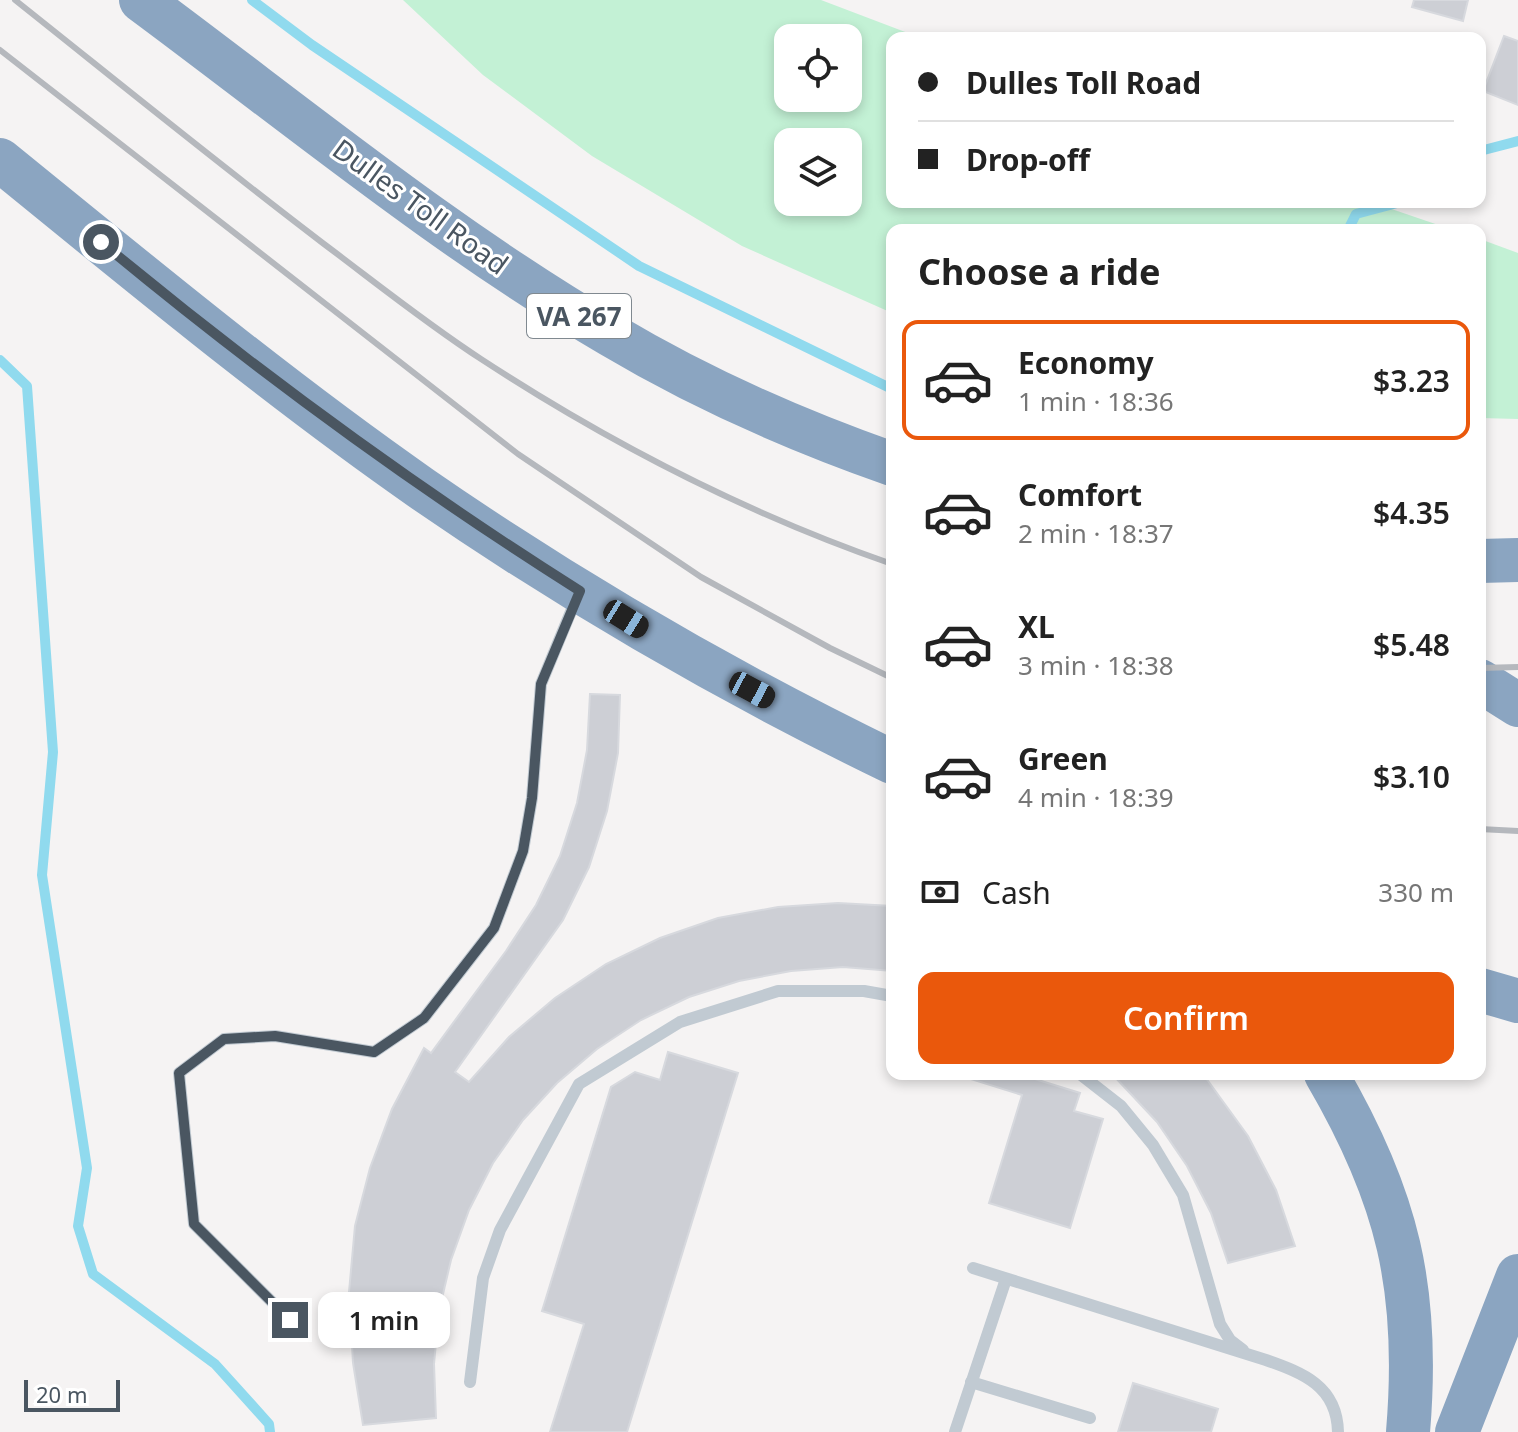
<!DOCTYPE html>
<html lang="en">
<head>
<meta charset="utf-8">
<style>
	body { margin:0; font-family:"Noto Sans",sans-serif; background:#f6f6f6; color:#222; height:100vh; display:flex; flex-direction:column; font-size:30px; white-space:nowrap }
	* { box-sizing:border-box; margin:0 }
	p { font-size:26px; color:#767676 }
	.icon { flex:none; width:44px; height:44px; fill:none; stroke:currentColor; stroke-width:2; stroke-linecap:round; stroke-linejoin:round }
	.map { position:relative; flex:1; overflow:hidden }
	.details { position:absolute; left:886px; top:224px; width:600px; height:856px; display:flex; flex-direction:column; background:#fff; border-radius:16px; box-shadow:0 4px 12px #0003 }
	.details>* { flex:none }
	.banner { position:absolute; left:886px; top:32px; width:600px; height:176px; border-radius:16px; box-shadow:0 4px 12px #0003; display:grid; align-content:center; height:176px; padding:0 32px; background:#fff }
	.buttons { position:absolute; left:774px; top:24px; display:grid; gap:16px }
	.buttons a { display:grid; place-items:center; width:88px; height:88px; border-radius:16px; background:#fff; box-shadow:0 4px 12px #0003; font-size:40px }
	.scale { position:absolute; left:24px; bottom:20px; width:96px; box-sizing:border-box; padding-left:8px; border:4px solid #4a5661; border-top:0; font-size:22px; line-height:28px; white-space:nowrap; color:#4a5661; -webkit-text-stroke:6px #fff; paint-order:stroke }
	.end { position:absolute; width:36px; height:36px; margin:-18px; border:10px solid #4a5661; background:#fff; box-shadow:0 0 0 4px #fff }
	.from { border-radius:50% }
	.bubble { position:absolute; height:56px; border-radius:16px; background:#fff; box-shadow:0 4px 12px #0003; font-size:26px; font-weight:600; line-height:56px; text-align:center }
	.car { position:absolute; width:24px; height:48px; margin:-24px -12px; border-radius:10px; box-shadow:0 0 6px 2px #0007; background:linear-gradient(#222 24%,#8ab4d8 0 40%,#222 0 76%,#8ab4d8 0 86%,#222 0) }
	.banner b { display:flex; align-items:center; gap:28px; height:76px; font-size:30px }
	.banner b+b { border-top:2px solid #e0e0e0 }
	.banner i { width:20px; height:20px; background:#222 }
	ul { padding:0; list-style:none }
	li { display:flex; align-items:center; gap:24px; height:120px; margin:0 16px 12px; padding:0 16px; border:4px solid transparent; border-radius:16px }
	li div { flex:1 }
	li b { display:block; font-size:30px }
	li em { font-style:normal; font-weight:600 }
	li.active { border-color:#ea580c }
	li>.icon { width:72px; height:72px; stroke-width:1.5 }
	h2 { padding:0 32px; font-size:36px; line-height:96px }
	.pay { display:flex; align-items:center; gap:20px; height:88px; padding:0 32px; font-size:30px }
	.pay p { margin-inline-start:auto }
	.action { display:flex; gap:16px; margin-top:auto; padding:16px 32px }
	.action a { flex:1; height:92px; border-radius:16px; background:#ea580c; color:#fff; font-size:32px; font-weight:600; line-height:92px; text-align:center }
	.map>svg:first-child { display:block }
</style>
</head>
<body>
<div class="map">
<svg width="1518" height="1432" viewBox="0 0 1518 1432">
	<rect width="100%" height="100%" fill="#f5f3f3"/>
	<!-- green -->
	<g fill="#c3f1d5" fill-rule="evenodd">
		<path d="M403,0H821L921,38H892V202H1371L1453,230H892V313L742,246L592,156L483,75ZM788,38H848V98H788ZM788,142H848V202H788Z"/>
		<polygon points="1480,239 1518,253 1518,419 1480,418"/>
	</g>
	<g fill="none" stroke-linecap="round" stroke-linejoin="round">
		<!-- stream -->
		<g stroke="#90daee" stroke-width="10">
			<polyline points="252,0 312,45 639,266 892,389"/>
			<polyline points="1480,151 1518,141"/>
			<polyline points="1348,230 1356,214 1401,202"/>
			<polyline points="0,360 27,386 53,752 42,875 87,1168 78,1226 93,1274 215,1364 269,1424 270,1432"/>
		</g>
	</g>
	<!-- building -->
	<g fill="#cdcfd5" stroke="#d7d9de" stroke-width="2">
		<polygon points="1414,0 1468,0 1463,21 1412,7"/>
		<polygon points="1504,36 1518,41 1518,105 1483,91"/>
		<polygon points="590,694 620,695 618,753 607,811 589,867 563,920 455,1072 469,1082 509,1037 555,998 606,964 660,938 718,918 778,907 838,903 892,906 892,971 843,967 791,971 739,981 689,997 641,1020 597,1049 557,1083 523,1120 493,1163 469,1210 451,1260 439,1311 434,1364 436,1418 363,1425 353,1363 349,1292 355,1226 370,1168 392,1109 424,1048 431,1053 506,951 536,905 560,856 577,803 587,750"/>
		<polygon points="668,1052 738,1073 627,1432 550,1432 584,1324 542,1311 611,1087 635,1072 660,1080"/>
		<polygon points="955,1074 1019,1074 1080,1093 1074,1111 1103,1119 1070,1228 989,1203 1022,1095"/>
		<polygon points="1112,1074 1203,1074 1248,1136 1276,1190 1295,1246 1228,1263 1211,1213 1187,1166 1157,1122"/>
		<polygon points="1133,1383 1218,1409 1211,1432 1118,1432"/>
	</g>
	<g fill="none" stroke-linecap="round" stroke-linejoin="round">
		<!-- lane -->
		<g stroke="#c1cad2" stroke-width="12">
			<polyline points="1080,1074 1121,1106 1153,1145 1183,1195 1220,1324 1230,1340 1243,1350"/>
			<path d="M973,1268L1266,1360C1303,1373 1337,1386 1338,1432"/>
			<polyline points="290,1320 194,1224 179,1073 224,1039 275,1036 374,1052 424,1018 494,928 523,851 532,798 541,684 577,597"/>
			<polyline points="470,1382 483,1278 500,1230 579,1084 680,1022 778,991 864,991 892,996"/>
			<polyline points="971,1382 1090,1418"/>
			<polyline points="955,1432 1006,1279"/>
		</g>
		<!-- highway -->
		<g stroke="#8ba5c1" stroke-width="44">
			<path d="M141,0C295,114 445,238 611,335C700,388 795,430 892,464"/>
			<path d="M0,160C138,272 275,386 421,488C570,591 729,683 892,762"/>
			<polyline points="1480,561 1518,560"/>
			<polyline points="1480,681 1518,705"/>
			<polyline points="1480,990 1518,1001"/>
			<path d="M1326,1074C1398,1197 1420,1290 1408,1432"/>
			<polyline points="1457,1432 1518,1276"/>
		</g>
		<!-- rail -->
		<g stroke="#b5b8bd" stroke-width="6">
			<path d="M15,0C118,82 220,165 324,244C376,283 427,324 481,359C608,442 748,514 892,564"/>
			<polyline points="0,50 518,454 701,577 830,648 892,678"/>
			<polyline points="1480,668 1518,667"/>
			<polyline points="1480,829 1518,831"/>
		</g>
	</g>
	<g fill="none" stroke-linecap="round" stroke-linejoin="round">
		<!-- route -->
		<path stroke="#4a5661" stroke-width="10" d="M101,242C254,369 412,485 580,591L541,684L532,798L523,851L494,928L424,1018L374,1052L275,1036L224,1039L179,1073L194,1224L290,1320"/>
	</g>
	<g text-anchor="middle" dominant-baseline="central" stroke-width="6" stroke-linejoin="round" paint-order="stroke">
		<!-- shield labels -->
		<rect fill="#fff" stroke="#808990" stroke-width="2" x="527" y="294" width="104" height="44" rx="6"/>
		<g font-size="26" font-weight="bold" fill="#4a5661">
			<text x="579" y="316">VA 267</text>
		</g>
		<!-- street labels -->
		<g font-size="28" fill="#4a5661" stroke="#fff">
			<text transform="translate(421 206) rotate(36)">Dulles Toll Road</text>
		</g>
	</g>
</svg>
<div class="buttons">
<a><svg class="icon" aria-label="locate" viewBox="0 0 24 24"><circle cx="12" cy="12" r="6"/><path d="M12 2v4M12 18v4M2 12h4M18 12h4"/></svg></a>
<a><svg class="icon" aria-label="layers" viewBox="0 0 24 24"><path d="M12 4l9 5-9 5-9-5zM3 14l9 5 9-5"/></svg></a>
</div>
<div class="scale">20 m</div>
<i class="end from" style="left:101px;top:242px"></i>
<i class="end" style="left:290px;top:1320px"></i>
<div class="bubble" style="left:318px;top:1292px;width:132px">1 min</div>
<i class="car" style="left:626px;top:619px;rotate:122deg"></i>
<i class="car" style="left:752px;top:690px;rotate:118deg"></i>
<div class="banner">
<b><i class="from"></i>Dulles Toll Road</b>
<b><i></i>Drop-off</b>
</div>
<section class="details">
<h2>Choose a ride</h2>
<ul>
<li class="active"><svg class="icon" aria-label="car" viewBox="0 0 24 24"><path d="M5 17H2v-5l4-1 3-4h7l3 4 3 1v5h-3M9 17h6M6 11h13"/><circle cx="7" cy="17" r="2"/><circle cx="17" cy="17" r="2"/></svg><div><b>Economy</b><p>1 min · 18:36</p></div><em>$3.23</em></li>
<li><svg class="icon" aria-label="car" viewBox="0 0 24 24"><path d="M5 17H2v-5l4-1 3-4h7l3 4 3 1v5h-3M9 17h6M6 11h13"/><circle cx="7" cy="17" r="2"/><circle cx="17" cy="17" r="2"/></svg><div><b>Comfort</b><p>2 min · 18:37</p></div><em>$4.35</em></li>
<li><svg class="icon" aria-label="car" viewBox="0 0 24 24"><path d="M5 17H2v-5l4-1 3-4h7l3 4 3 1v5h-3M9 17h6M6 11h13"/><circle cx="7" cy="17" r="2"/><circle cx="17" cy="17" r="2"/></svg><div><b>XL</b><p>3 min · 18:38</p></div><em>$5.48</em></li>
<li><svg class="icon" aria-label="car" viewBox="0 0 24 24"><path d="M5 17H2v-5l4-1 3-4h7l3 4 3 1v5h-3M9 17h6M6 11h13"/><circle cx="7" cy="17" r="2"/><circle cx="17" cy="17" r="2"/></svg><div><b>Green</b><p>4 min · 18:39</p></div><em>$3.10</em></li>
</ul>
<div class="pay"><svg class="icon" aria-label="cash" viewBox="0 0 24 24"><path d="M3 7h18v10H3z"/><circle cx="12" cy="12" r="2"/></svg>Cash<p>330 m</p></div>
<div class="action"><a>Confirm</a></div>
</section>
</div>
</body>
</html>
